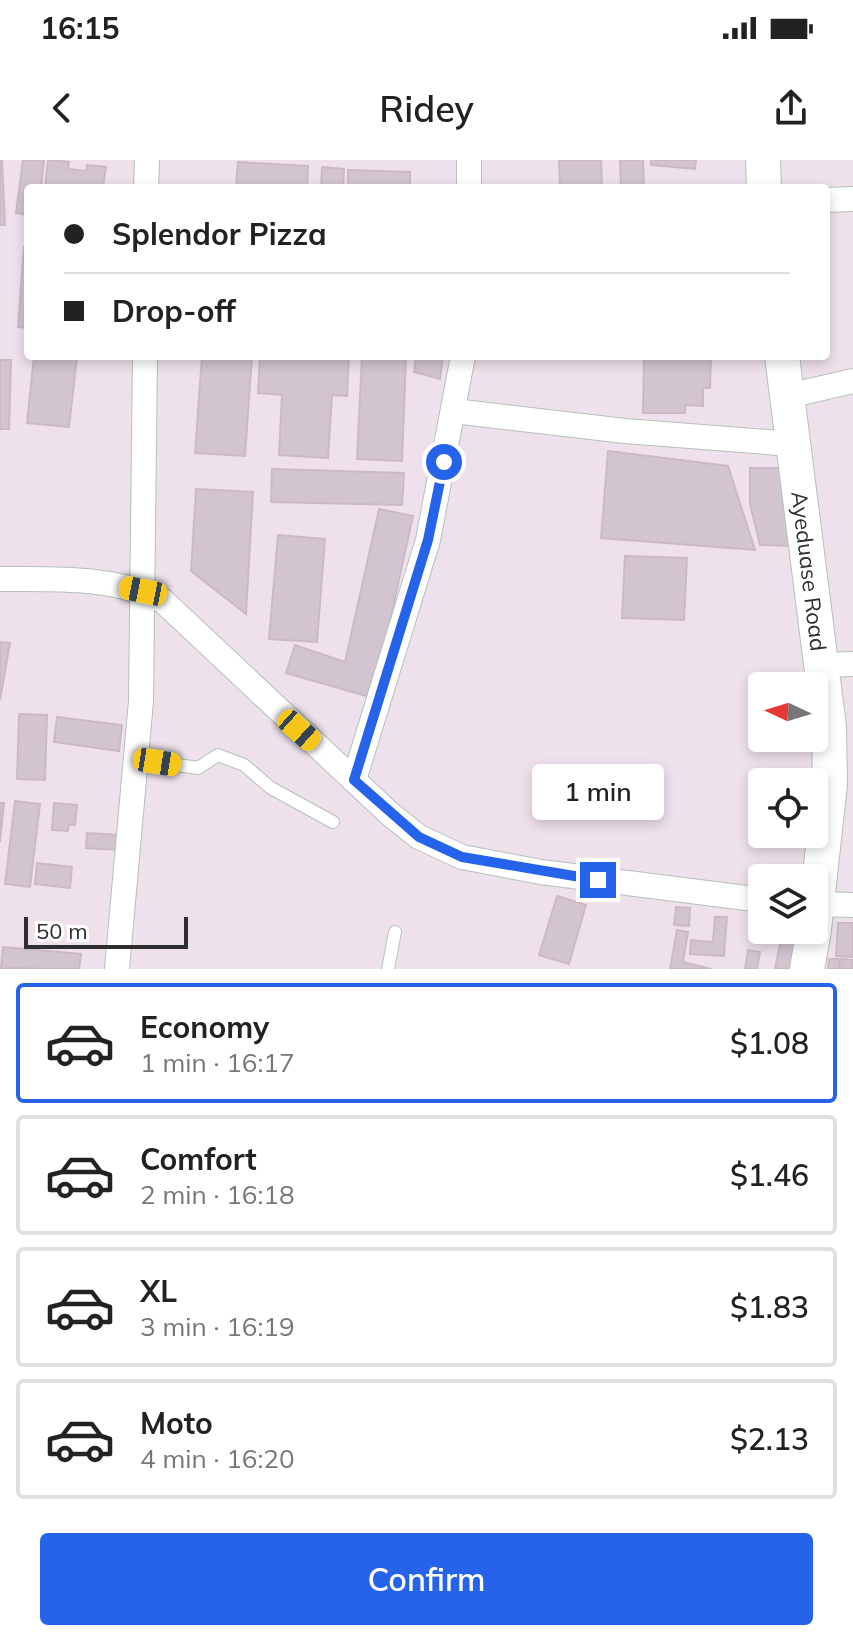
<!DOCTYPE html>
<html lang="en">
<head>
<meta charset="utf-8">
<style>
	body { margin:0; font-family:Mulish,sans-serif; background:#f2f2f2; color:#222; height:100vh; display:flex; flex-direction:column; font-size:30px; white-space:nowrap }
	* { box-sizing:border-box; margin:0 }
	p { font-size:26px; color:#767676 }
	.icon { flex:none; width:44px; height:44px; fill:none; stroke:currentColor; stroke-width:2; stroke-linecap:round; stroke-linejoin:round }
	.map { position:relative; height:809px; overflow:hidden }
	.side { display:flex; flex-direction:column; background:#fff; flex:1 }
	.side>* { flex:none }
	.top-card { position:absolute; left:24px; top:24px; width:806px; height:176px; border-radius:8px; box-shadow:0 4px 12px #0003; display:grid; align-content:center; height:176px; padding:0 40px; background:#fff }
	.needle { width:52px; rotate:274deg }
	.controls { position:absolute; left:748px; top:512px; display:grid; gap:16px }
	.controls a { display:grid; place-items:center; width:80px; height:80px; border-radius:8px; background:#fff; box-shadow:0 4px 12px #0003; font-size:40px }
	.scale { position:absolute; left:24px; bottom:20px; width:164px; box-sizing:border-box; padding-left:8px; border:4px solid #2e2e2e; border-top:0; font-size:22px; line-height:28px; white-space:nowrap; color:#2e2e2e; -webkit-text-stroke:6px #fff; paint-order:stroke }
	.end { position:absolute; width:36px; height:36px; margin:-18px; border:10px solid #2563eb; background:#fff; box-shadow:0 0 0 4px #fff }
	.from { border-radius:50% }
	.bubble { position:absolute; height:56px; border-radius:8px; background:#fff; box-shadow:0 4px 12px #0003; font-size:26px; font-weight:600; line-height:56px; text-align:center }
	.car { position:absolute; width:24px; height:48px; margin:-24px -12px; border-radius:10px; box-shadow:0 0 6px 2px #0007; background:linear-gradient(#f5c518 24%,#345 0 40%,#f5c518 0 76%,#345 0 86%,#f5c518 0) }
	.top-card b { display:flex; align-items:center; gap:28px; height:76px; font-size:30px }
	.top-card b+b { border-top:2px solid #e0e0e0 }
	.top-card i { width:20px; height:20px; background:#222 }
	ul { padding:14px 0 0; list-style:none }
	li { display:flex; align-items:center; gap:24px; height:120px; margin:0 16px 12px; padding:0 24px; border:4px solid #e0e0e0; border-radius:8px }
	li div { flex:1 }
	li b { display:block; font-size:30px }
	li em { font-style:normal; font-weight:600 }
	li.current { border-color:#2563eb }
	li>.icon { width:72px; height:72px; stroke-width:1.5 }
	.button { display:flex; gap:16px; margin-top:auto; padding:16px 40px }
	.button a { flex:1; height:92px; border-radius:8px; background:#2563eb; color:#fff; font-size:32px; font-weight:600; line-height:92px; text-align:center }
	.status { display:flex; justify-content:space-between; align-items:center; height:56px; padding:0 40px; background:#fff; direction:ltr }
	.status svg { height:22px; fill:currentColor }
	header { display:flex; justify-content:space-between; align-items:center; height:104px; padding:0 40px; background:#fff; font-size:36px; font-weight:600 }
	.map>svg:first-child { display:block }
</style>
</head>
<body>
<div class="status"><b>16:15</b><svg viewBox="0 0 49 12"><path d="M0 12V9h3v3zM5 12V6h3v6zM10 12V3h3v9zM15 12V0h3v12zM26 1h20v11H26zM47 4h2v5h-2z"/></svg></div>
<header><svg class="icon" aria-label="back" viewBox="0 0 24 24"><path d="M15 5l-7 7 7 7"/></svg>Ridey<svg class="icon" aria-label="share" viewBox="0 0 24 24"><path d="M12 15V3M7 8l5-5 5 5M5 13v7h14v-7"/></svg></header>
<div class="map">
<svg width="853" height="809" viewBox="0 0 853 809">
	<rect width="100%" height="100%" fill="#efe1ec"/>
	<!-- building -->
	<g fill="#d2c5cf" stroke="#cbbac6" stroke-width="2">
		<polygon points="0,0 2,0 5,65 0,65"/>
		<polygon points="23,0 44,0 41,28 28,28 28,55 16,53"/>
		<polygon points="48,0 69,2 68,9 86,11 87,5 106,7 103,28 45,28"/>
		<polygon points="559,0 601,0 602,28 560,28"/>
		<polygon points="620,0 643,0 644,28 621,28"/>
		<polygon points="651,0 696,0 695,9 651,5"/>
		<polygon points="238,2 308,6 307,28 236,27"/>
		<polygon points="322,7 344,9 343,28 321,28"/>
		<polygon points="348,10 410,12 410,28 348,28"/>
		<polygon points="24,87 28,87 28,168 18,167"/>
		<polygon points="34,196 77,197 69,267 27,263"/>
		<polygon points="202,196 252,196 245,296 195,293"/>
		<polygon points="260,196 349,196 347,236 332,235 328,298 279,295 282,235 258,233"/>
		<polygon points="362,196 406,196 402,301 357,299"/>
		<polygon points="416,196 443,196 440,219 414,212"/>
		<polygon points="644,196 711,196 710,228 703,228 703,246 685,245 685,253 643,253"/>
		<polygon points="0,200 11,200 9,269 0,269"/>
		<polygon points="608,291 728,306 755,390 601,378"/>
		<polygon points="750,308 787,308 791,386 760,385 750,344"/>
		<polygon points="272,309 404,313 402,345 271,342"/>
		<polygon points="196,329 253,332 246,454 191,411"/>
		<polygon points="379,349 413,356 373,538 286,513 295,485 345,502"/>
		<polygon points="278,375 325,379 317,482 269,479"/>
		<polygon points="625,396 687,398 684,460 622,458"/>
		<polygon points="0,482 10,483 0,540"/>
		<polygon points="19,554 47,555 45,620 17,619"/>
		<polygon points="57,557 122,565 119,591 54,582"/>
		<polygon points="15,641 40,644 30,727 5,724"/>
		<polygon points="0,643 4,643 0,682"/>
		<polygon points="54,643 77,645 75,665 69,665 68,671 52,670"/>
		<polygon points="87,673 120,675 119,690 86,688"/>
		<polygon points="37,703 72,707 70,728 35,724"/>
		<polygon points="557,736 586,745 569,804 539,795"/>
		<polygon points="676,747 690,748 689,766 674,765"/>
		<polygon points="715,757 727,757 724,796 690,794 691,780 713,782"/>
		<polygon points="838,763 853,763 853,797 836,796"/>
		<polygon points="677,770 688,772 683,802 711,809 670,809"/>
		<polygon points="783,770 798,770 796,809 775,809"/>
		<polygon points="3,787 81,794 79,809 1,808"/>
		<polygon points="748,790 760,792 757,809 745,809"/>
		<polygon points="829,799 840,799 839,809 828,809"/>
		<polygon points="842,799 853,800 852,809 841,809"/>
	</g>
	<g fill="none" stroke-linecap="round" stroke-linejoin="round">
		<!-- lane casing -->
		<g stroke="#b4c1b9" stroke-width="14">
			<g id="lane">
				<polyline points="137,599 198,608 218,595 244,605 271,628 333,662"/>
				<polyline points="388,809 395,772"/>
			</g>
		</g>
		<!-- street casing -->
		<g stroke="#b4c1b9" stroke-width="26">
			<g id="street">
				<polyline points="146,28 147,0"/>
				<polyline points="469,28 469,0"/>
				<polyline points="826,40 853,39"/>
				<polyline points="788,236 853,221"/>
				<polyline points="454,251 625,271 793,284"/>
				<path d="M0,419C54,419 113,416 163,441L390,654L419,677L462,697L541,712L762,740"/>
				<polyline points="822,505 853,504"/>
				<polyline points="354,620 428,380 463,196"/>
				<polyline points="814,744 853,745"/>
				<polyline points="117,809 141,541 145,196"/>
			</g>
		</g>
		<!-- secondary casing -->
		<g stroke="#b4c1b9" stroke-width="36">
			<g id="secondary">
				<polyline points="763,0 764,28"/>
				<polyline points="782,196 829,567 830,624 814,769"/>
				<polyline points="807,809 814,770"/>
			</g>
		</g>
		<!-- lane -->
		<use href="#lane" stroke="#fff" stroke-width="12"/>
		<!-- street -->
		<use href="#street" stroke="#fff" stroke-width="24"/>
		<!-- secondary -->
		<use href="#secondary" stroke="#fff" stroke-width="34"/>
	</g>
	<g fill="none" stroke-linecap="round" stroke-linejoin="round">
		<!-- route -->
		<polyline stroke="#2563eb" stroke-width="10" points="444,302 428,380 354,620 419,677 462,697 598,720"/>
	</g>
	<g text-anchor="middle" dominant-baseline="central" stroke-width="8" stroke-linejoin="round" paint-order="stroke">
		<!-- street labels -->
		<g font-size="22" fill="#2e2e2e" stroke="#fff">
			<text transform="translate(809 411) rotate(83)">Ayeduase Road</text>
		</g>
	</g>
</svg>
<div class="controls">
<a><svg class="needle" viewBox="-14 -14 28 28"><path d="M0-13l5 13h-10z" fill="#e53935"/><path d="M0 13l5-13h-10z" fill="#767676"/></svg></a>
<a><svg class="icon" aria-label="locate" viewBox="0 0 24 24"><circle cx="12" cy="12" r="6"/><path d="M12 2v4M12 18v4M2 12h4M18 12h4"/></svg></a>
<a><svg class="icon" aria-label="layers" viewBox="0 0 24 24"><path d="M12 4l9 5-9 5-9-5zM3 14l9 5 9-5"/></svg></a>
</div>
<div class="scale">50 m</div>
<i class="end from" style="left:444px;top:302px"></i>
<i class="end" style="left:598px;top:720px"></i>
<div class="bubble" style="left:532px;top:604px;width:132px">1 min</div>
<i class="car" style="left:143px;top:431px;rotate:281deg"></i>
<i class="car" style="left:299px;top:570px;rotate:132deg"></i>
<i class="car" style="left:157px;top:602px;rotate:99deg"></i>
<div class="top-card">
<b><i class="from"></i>Splendor Pizza</b>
<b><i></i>Drop-off</b>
</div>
</div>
<section class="side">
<ul>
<li class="current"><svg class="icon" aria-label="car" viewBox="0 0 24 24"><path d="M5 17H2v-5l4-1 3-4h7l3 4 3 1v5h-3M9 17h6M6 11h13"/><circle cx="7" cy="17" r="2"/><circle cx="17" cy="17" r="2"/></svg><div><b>Economy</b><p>1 min · 16:17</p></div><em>$1.08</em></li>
<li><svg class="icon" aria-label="car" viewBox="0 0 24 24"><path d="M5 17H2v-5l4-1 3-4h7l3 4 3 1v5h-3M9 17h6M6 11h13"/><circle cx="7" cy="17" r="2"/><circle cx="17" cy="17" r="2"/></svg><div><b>Comfort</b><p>2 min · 16:18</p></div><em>$1.46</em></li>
<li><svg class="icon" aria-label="car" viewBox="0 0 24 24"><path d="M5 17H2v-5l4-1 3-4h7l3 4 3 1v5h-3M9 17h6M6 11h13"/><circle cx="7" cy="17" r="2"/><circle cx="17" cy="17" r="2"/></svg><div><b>XL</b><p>3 min · 16:19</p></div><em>$1.83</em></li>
<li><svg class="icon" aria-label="car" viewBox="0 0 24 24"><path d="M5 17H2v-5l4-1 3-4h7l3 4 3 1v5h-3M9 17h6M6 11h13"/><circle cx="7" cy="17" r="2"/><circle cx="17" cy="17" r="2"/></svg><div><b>Moto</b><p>4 min · 16:20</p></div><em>$2.13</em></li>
</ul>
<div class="button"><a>Confirm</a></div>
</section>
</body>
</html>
